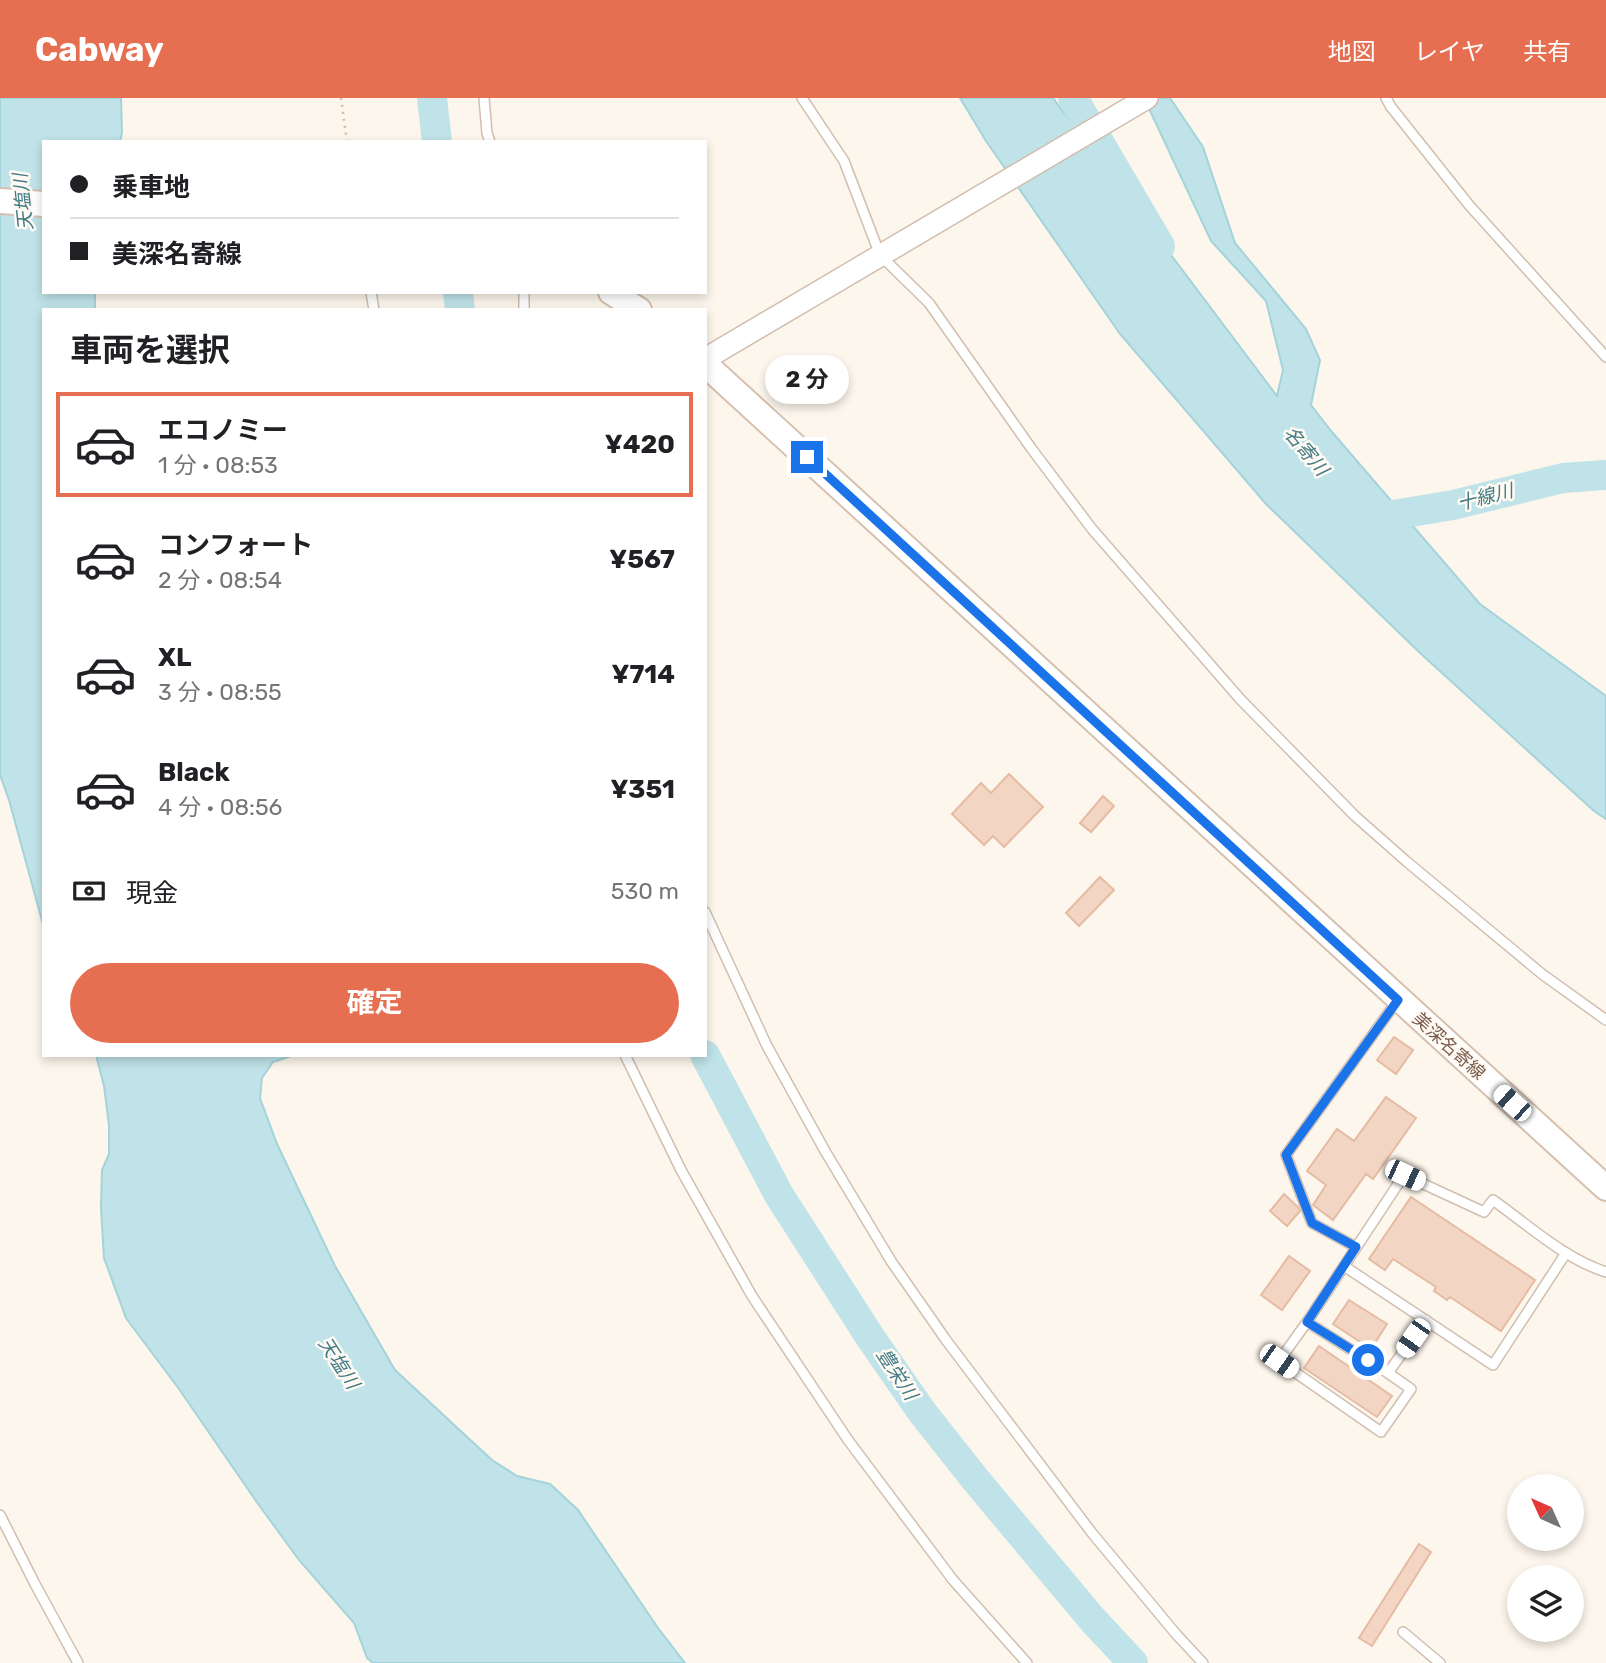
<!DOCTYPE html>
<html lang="ja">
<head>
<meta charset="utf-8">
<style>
	body { margin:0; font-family:Rubik,"Noto Sans JP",sans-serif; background:#f2f2f2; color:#202124; height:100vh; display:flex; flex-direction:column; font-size:26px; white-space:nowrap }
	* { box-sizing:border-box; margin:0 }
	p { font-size:23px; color:#757577 }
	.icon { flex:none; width:38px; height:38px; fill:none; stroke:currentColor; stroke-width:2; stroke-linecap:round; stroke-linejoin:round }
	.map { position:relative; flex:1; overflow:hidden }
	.panel { position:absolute; left:42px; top:210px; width:665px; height:749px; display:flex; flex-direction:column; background:#fff; border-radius:0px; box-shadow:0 4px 10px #0003 }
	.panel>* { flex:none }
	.hud { position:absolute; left:42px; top:42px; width:665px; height:154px; border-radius:0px; box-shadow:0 4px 10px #0003; display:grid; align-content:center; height:154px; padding:0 28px; background:#fff }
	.needle { width:46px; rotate:315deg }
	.controls { position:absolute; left:1507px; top:1376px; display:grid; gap:14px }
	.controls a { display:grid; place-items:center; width:77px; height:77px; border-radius:50%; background:#fff; box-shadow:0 4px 10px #0003; font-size:35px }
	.end { position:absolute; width:32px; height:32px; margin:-16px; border:9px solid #1a73e8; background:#fff; box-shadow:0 0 0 4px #fff }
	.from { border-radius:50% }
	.bubble { position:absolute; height:49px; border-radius:24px; background:#fff; box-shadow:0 4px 10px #0003; font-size:23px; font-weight:700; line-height:49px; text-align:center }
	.car { position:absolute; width:21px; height:42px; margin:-21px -10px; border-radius:9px; box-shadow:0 0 5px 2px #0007; background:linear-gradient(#fff 24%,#345 0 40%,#fff 0 76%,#345 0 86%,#fff 0) }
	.hud b { display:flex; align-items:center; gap:24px; height:66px; font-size:26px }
	.hud b+b { border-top:2px solid #e0e0e0 }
	.hud i { width:18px; height:18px; background:#202124 }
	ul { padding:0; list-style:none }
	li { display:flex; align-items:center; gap:21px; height:105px; margin:0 14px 10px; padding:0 14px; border:4px solid transparent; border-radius:0px }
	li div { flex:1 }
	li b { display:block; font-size:26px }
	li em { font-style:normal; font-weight:700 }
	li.on { border-color:#e76f51 }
	li>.icon { width:63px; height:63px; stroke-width:1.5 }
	h2 { padding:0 28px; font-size:32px; line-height:84px }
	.pay { display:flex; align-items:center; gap:18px; height:77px; padding:0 28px; font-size:26px }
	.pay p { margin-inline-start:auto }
	.button { display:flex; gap:14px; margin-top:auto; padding:14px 28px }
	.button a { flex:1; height:80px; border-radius:42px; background:#e76f51; color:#fff; font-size:28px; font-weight:700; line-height:80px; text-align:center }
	header { display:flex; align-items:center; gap:42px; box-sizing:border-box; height:98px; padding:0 35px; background:#e76f51; color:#fff }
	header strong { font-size:33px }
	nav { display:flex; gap:38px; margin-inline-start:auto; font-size:24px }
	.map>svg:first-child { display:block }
</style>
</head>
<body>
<header>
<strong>Cabway</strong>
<nav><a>地図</a><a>レイヤ</a><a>共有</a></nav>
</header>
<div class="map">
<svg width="1606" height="1565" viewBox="0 0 1606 1565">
	<rect width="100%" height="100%" fill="#fdf6ec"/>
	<!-- water -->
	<g fill="#bfe3e8" stroke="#a5d3da" stroke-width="2">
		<polygon points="0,0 121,0 122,35 120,44 44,44 44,194 95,194 95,212 44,212 44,830 9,702 0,677"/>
		<polygon points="960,0 1053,0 1277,298 1283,272 1266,203 1211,143 1144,0 1170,0 1203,49 1235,145 1306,231 1320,262 1311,307 1332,334 1480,506 1606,598 1606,721 1594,713 1420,555 1266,406 1120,236 986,43"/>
		<polygon points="96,957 294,957 273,964 262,980 260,1000 277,1046 335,1168 395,1272 492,1362 517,1378 550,1386 578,1412 658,1530 685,1565 373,1565 367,1560 354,1525 299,1462 256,1403 179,1291 126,1220 104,1160 101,1110 102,1072 109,1056 109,1027 104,988"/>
	</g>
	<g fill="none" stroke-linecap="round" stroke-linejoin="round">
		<!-- river -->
		<g stroke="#bfe3e8" stroke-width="30">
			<polyline points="432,0 437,44"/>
			<polyline points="1073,0 1160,148"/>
			<polyline points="458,194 460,212"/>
			<polyline points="1363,422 1453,407 1563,380 1606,377"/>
			<polyline points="705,957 779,1097 870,1239 922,1314 975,1381 1092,1521 1133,1565"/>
		</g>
	</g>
	<!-- building -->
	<g fill="#f3d5c3" stroke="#e6bba3" stroke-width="2">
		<polygon points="1009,676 1043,709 1004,749 993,738 984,747 952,716 981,685 991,695"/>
		<polygon points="1103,698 1114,708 1091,734 1080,725"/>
		<polygon points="1100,779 1114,792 1079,828 1066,815"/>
		<polygon points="1394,939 1413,952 1396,976 1377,962"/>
		<polygon points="1386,999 1416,1020 1373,1081 1366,1076 1333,1122 1313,1107 1326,1087 1307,1073 1337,1031 1354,1043"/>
		<polygon points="1284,1096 1298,1109 1300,1113 1287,1128 1270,1113"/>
		<polygon points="1411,1099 1535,1182 1501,1233 1450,1199 1447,1202 1434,1193 1436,1189 1393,1161 1385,1172 1369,1161"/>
		<polygon points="1289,1158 1310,1173 1282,1212 1261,1197"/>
		<polygon points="1349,1202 1387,1226 1371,1251 1333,1226"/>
		<polygon points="1319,1248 1392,1298 1377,1319 1304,1270"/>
		<polygon points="1419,1446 1431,1454 1372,1548 1359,1540"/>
	</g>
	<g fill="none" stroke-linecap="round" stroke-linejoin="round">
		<!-- service casing -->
		<g stroke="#d1beb0" stroke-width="12">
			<g id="service">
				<polyline points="484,0 487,35 490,44"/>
				<polyline points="802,0 844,63 880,157 929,205 1031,350 1092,431 1241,602 1355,718 1406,763 1542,876 1606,922"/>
				<polyline points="1386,0 1391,9 1469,107 1606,259"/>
				<polyline points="371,194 374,212"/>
				<polyline points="524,194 524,212"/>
				<polyline points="705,814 767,948 825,1053 891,1163 946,1242 1092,1435 1176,1536 1203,1565"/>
				<polyline points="625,957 681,1072 752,1198 848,1342 953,1482 1027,1565"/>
				<polyline points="1356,1149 1312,1125 1286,1057 1397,903"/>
				<path d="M1566,1155L1493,1267L1344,1168L1404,1077L1484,1114L1493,1102C1528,1127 1565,1161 1606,1174"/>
				<polyline points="1344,1168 1307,1224 1388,1275 1426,1222"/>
				<polyline points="1307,1224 1279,1263 1381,1334 1411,1291 1388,1275"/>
				<polyline points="0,1417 35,1486 78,1565"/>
				<polyline points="1403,1534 1440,1565"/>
			</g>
		</g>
		<!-- tertiary casing -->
		<g stroke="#d1beb0" stroke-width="24">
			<polyline id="tertiary" points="705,261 1147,0"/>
		</g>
		<!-- secondary casing -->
		<g stroke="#d6c0b0" stroke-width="28">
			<g id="secondary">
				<polyline points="0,103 44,106"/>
				<polyline points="611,194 639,212"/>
				<polyline points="705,266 1606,1090"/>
			</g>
		</g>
		<!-- path -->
		<polyline stroke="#d9b8a5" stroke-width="2.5" stroke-dasharray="2 5" stroke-linecap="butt" points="341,0 347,44"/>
		<!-- service -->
		<use href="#service" stroke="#fff" stroke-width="9"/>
		<!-- tertiary -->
		<use href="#tertiary" stroke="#fff" stroke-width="21"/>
		<!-- secondary -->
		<use href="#secondary" stroke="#fff" stroke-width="24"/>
	</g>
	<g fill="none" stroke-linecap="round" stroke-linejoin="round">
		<!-- route -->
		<polyline stroke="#1a73e8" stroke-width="9" points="807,359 1398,902 1286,1057 1312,1125 1356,1149 1307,1224 1368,1262"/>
	</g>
	<g text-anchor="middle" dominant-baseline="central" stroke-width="5" stroke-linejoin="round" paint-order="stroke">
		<!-- street labels -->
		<g font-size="18" fill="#7a5c4d" stroke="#fffaf3">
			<text transform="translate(1449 948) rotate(42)">美深名寄線</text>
		</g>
		<!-- water labels -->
		<g font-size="19" font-style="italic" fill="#437c86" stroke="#fffaf3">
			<text transform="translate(23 104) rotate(-96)">天塩川</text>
			<text transform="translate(1306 353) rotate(50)">名寄川</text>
			<text transform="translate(1485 399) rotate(-14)">十線川</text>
			<text transform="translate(339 1265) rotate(57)">天塩川</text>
			<text transform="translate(897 1276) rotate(57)">豊栄川</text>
		</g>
	</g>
</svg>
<div class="controls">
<a><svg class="needle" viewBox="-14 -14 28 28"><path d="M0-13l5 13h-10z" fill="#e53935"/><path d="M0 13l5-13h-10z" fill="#757577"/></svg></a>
<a><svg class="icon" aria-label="layers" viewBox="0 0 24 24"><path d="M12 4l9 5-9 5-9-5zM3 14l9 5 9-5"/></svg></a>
</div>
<i class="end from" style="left:1368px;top:1262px"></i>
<i class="end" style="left:807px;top:359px"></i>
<div class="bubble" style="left:765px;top:257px;width:84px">2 分</div>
<i class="car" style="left:1512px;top:1005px;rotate:312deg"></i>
<i class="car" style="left:1405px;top:1077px;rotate:115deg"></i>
<i class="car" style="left:1413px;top:1240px;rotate:215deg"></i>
<i class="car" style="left:1279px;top:1263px;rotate:125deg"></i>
<div class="hud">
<b><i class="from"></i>乗車地</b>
<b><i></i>美深名寄線</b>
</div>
<section class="panel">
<h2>車両を選択</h2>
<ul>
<li class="on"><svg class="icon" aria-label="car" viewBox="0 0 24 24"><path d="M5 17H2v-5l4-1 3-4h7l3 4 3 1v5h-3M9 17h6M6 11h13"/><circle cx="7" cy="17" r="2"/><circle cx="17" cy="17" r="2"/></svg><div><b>エコノミー</b><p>1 分 · 08:53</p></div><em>¥420</em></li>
<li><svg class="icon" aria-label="car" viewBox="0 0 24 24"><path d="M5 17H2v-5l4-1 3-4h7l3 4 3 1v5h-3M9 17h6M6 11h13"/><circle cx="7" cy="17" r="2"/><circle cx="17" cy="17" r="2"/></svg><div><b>コンフォート</b><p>2 分 · 08:54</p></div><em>¥567</em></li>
<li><svg class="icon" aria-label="car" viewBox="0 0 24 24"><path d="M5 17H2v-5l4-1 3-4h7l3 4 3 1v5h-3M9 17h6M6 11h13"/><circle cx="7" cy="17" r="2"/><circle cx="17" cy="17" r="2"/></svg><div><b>XL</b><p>3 分 · 08:55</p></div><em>¥714</em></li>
<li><svg class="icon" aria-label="car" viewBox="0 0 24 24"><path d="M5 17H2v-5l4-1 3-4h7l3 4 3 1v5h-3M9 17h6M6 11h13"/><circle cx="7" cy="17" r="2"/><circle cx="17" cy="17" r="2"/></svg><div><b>Black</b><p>4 分 · 08:56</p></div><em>¥351</em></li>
</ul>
<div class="pay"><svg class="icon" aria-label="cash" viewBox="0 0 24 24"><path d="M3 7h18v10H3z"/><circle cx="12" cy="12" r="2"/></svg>現金<p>530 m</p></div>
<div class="button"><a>確定</a></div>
</section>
</div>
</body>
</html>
